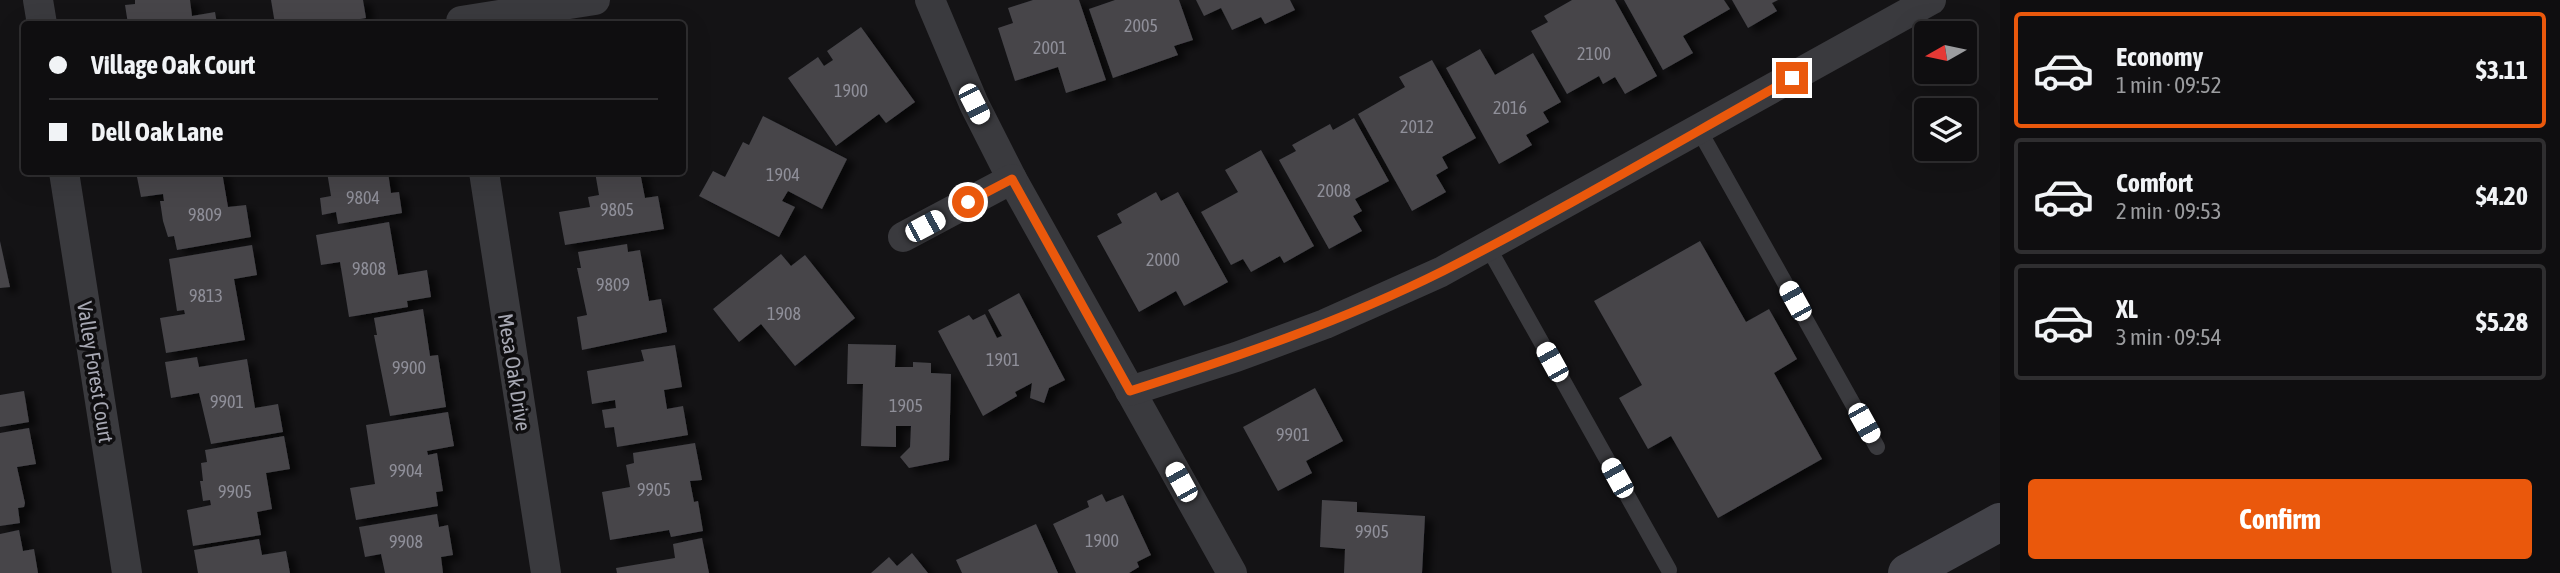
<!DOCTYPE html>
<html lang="en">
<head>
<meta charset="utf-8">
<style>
	body { margin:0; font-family:"Asap Condensed",sans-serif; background:#1d1c1e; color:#f1f3f6; height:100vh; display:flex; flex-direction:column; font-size:26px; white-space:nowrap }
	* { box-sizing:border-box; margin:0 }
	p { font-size:23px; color:#9b9c9f }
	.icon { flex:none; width:38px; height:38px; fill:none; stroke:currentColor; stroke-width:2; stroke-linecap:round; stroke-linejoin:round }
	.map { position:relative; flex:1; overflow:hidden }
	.side { display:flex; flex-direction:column; background:#0f0e10; width:560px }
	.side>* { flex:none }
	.top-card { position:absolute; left:21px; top:21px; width:665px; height:154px; border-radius:7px; box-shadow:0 7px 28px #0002,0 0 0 2px #2f2e30; display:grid; align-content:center; height:154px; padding:0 28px; background:#0f0e10 }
	.needle { width:46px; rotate:261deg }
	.tools { position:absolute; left:1914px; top:21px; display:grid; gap:14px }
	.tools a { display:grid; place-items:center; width:63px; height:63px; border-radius:7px; background:#0f0e10; box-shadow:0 7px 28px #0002,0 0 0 2px #2f2e30; font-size:35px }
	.end { position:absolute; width:32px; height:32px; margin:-16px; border:9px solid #ea580c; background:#fff; box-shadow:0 0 0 4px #fff }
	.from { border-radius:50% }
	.car { position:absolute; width:21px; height:42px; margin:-21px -10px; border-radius:9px; box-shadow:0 0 5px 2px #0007; background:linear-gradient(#fff 24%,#345 0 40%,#fff 0 76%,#345 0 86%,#fff 0) }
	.top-card b { display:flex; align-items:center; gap:24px; height:66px; font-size:26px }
	.top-card b+b { border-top:2px solid #2f2e30 }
	.top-card i { width:18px; height:18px; background:#f1f3f6 }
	ul { padding:12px 0 0; list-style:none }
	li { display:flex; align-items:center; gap:21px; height:116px; margin:0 14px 10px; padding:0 14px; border:4px solid #2f2e30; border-radius:7px }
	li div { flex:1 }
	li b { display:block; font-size:26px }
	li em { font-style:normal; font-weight:700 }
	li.active { border-color:#ea580c }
	li>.icon { width:63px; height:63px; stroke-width:1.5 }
	.button { display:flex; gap:14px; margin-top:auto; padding:14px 28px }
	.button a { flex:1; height:80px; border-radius:7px; background:#ea580c; color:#fff; font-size:28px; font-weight:700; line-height:80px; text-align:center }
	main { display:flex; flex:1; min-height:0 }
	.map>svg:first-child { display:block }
</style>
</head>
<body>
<main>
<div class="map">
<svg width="2000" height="573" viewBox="0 0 2000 573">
	<defs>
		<filter id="shadow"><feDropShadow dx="8" dy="4.5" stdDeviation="3.5" flood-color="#0009"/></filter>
	</defs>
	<rect width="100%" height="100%" fill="#141315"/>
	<!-- building -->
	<g fill="#46454a" filter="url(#shadow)">
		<polygon points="135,0 190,0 192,16 215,12 217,24 128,24 125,5 135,4"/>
		<polygon points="271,0 363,0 366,18 331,24 275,24"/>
		<polygon points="1033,0 1079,0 1106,80 1066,93 1058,67 1015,81 998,28 1013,23 1008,8"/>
		<polygon points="1115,0 1179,0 1193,40 1174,46 1178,55 1113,78 1089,9"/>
		<polygon points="1196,0 1290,0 1295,10 1265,24 1261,17 1232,30 1221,8 1204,16"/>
		<polygon points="1572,0 1615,0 1657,76 1625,94 1615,77 1603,84 1599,76 1567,94 1531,31 1548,22 1544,16"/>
		<polygon points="1624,0 1724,0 1730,9 1683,36 1693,53 1663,70"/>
		<polygon points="1732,0 1778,0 1772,3 1777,11 1748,28"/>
		<polygon points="861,27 915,102 886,123 879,114 836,146 788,78 818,57 824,66 833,60 827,51"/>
		<polygon points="1480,49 1495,75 1533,53 1561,102 1543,112 1549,122 1526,135 1532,145 1499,164 1446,68"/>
		<polygon points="1432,60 1476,138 1442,157 1448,168 1436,175 1446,192 1412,211 1358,114 1405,87 1399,77"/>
		<polygon points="763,116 847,159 822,209 788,191 782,201 795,207 779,237 699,196 713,171 725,177 743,142 749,145"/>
		<polygon points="1354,118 1389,181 1355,199 1362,211 1353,216 1362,231 1329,249 1279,160 1296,151 1292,145 1330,124 1333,130"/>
		<polygon points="1261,150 1314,246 1284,263 1280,256 1251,272 1243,259 1231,265 1201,212 1238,192 1225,170"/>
		<polygon points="136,172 222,172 228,207 246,205 251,237 177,250 174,236 168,237 163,221 160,201 164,201 163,194 141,197"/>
		<polygon points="327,172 388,172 391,193 399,192 402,213 338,224 336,212 322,215 320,198 331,196"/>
		<polygon points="595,172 640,172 645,198 658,196 664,229 565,245 559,212 590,207 588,197 599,195"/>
		<polygon points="1156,192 1161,201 1178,192 1228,282 1184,306 1176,291 1139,312 1097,236 1122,223 1117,214"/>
		<polygon points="389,222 398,275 427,270 431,297 407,301 408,307 349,317 340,262 321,265 316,235"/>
		<polygon points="0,241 10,287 0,288"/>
		<polygon points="1700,241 1746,322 1769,309 1797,359 1774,373 1822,459 1718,518 1671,436 1648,449 1619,398 1642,385 1594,301"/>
		<polygon points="627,244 628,252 640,250 649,301 661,299 667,332 582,350 577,317 587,315 577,268 581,268 578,252"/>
		<polygon points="252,245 257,275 234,279 245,340 166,353 160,318 185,314 184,310 177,311 169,259"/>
		<polygon points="781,254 791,266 805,255 855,318 795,366 761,324 739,342 713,309"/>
		<polygon points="1019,293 1065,380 1049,388 1044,403 1030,398 1032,383 1015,392 1017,396 983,416 938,331 969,315 973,320 985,314 997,338 1002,336 988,310"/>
		<polygon points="423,309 430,356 438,355 446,407 390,416 374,335 377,335 374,318"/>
		<polygon points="848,344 896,345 895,367 913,367 913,362 931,363 931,373 951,374 949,460 909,468 900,457 910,447 911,426 896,426 896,447 861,446 863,384 847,384"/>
		<polygon points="675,345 682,387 664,390 667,409 683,406 688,435 617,447 614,427 605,428 602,410 616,408 615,400 592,404 587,371 644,361 641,350"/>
		<polygon points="197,357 199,367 247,359 255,408 278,404 283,432 211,444 199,393 171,398 165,362"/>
		<polygon points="1315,388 1343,441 1306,461 1312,473 1278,491 1243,427"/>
		<polygon points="24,391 29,422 0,427 0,395"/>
		<polygon points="448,412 454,446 427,451 428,455 437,453 443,491 436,492 438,506 356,520 350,488 375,484 366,425"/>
		<polygon points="29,428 36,464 17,467 25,503 24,507 18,508 20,523 0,526 0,433"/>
		<polygon points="284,436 290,469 266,473 272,509 257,512 261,535 193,546 187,510 211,505 210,500 203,501 200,481 203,481 201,463 207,462 205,450"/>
		<polygon points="695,443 702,480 690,481 694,502 698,501 703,531 671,537 669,530 610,540 602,492 630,487 626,465 634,463 633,453"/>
		<polygon points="1102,494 1106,502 1123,495 1151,555 1137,562 1139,567 1129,573 1076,573 1053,524 1089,507 1087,501"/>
		<polygon points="1322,500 1357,502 1357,512 1425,516 1422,573 1344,573 1345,549 1320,547"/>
		<polygon points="437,514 439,527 448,525 453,555 441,557 443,573 385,573 381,554 365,557 359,527"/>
		<polygon points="1036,524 1058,573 962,573 956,560"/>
		<polygon points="19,530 23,551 34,549 38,573 0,573 0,534"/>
		<polygon points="702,538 709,573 617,573 616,568 675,558 673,544"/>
		<polygon points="259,539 262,555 286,551 290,573 198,573 194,550"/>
		<polygon points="912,553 928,573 871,573 889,557 897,566"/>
	</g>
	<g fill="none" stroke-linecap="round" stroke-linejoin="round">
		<!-- service -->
		<g stroke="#3a3a3e" stroke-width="16">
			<polyline points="1699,130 1877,447"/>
			<polyline points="1488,247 1669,570"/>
		</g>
		<!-- minor -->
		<g stroke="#3a3a3e" stroke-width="30">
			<polyline points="38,0 42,24"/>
			<polyline points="930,0 974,104 1012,179 1232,573"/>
			<polyline points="461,21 595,0"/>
			<polyline points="64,172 127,573"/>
			<polyline points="484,172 546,573"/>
			<polyline points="903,237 1012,179"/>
			<polyline points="1130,391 1236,357 1325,324 1441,272 1931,0"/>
		</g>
		<!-- secondary -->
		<polyline stroke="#434349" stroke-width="38" points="1907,573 2000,522"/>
	</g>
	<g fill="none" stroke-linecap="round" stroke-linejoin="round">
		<!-- route -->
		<path stroke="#ea580c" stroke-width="9" d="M968,202L1012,179L1130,391C1237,357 1343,321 1443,271C1561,211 1676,143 1792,78"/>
	</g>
	<g text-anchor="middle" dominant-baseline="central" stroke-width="7" stroke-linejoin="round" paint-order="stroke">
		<!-- number labels -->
		<g font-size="18" fill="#8f8f99">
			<text x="1141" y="25">2005</text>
			<text x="1050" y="47">2001</text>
			<text x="1594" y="53">2100</text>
			<text x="851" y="90">1900</text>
			<text x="1510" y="107">2016</text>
			<text x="1417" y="126">2012</text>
			<text x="783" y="174">1904</text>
			<text x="1334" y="190">2008</text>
			<text x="363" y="197">9804</text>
			<text x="617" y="209">9805</text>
			<text x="205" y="214">9809</text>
			<text x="1163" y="259">2000</text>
			<text x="369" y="268">9808</text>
			<text x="613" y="284">9809</text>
			<text x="206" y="295">9813</text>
			<text x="784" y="313">1908</text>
			<text x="1003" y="359">1901</text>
			<text x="409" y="367">9900</text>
			<text x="227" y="401">9901</text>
			<text x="906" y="405">1905</text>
			<text x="1293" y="434">9901</text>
			<text x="406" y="470">9904</text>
			<text x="654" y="489">9905</text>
			<text x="235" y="491">9905</text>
			<text x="1372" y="531">9905</text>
			<text x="1102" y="540">1900</text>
			<text x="406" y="541">9908</text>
		</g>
		<!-- street labels -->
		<g font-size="21" fill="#a7a8b3" stroke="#0f0e10">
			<text transform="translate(96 372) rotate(81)">Valley Forest Court</text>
			<text transform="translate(515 372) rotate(81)">Mesa Oak Drive</text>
		</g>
	</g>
</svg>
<div class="tools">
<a><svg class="needle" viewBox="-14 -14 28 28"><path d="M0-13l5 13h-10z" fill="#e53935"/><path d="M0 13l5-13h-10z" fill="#9b9c9f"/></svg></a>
<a><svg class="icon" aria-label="layers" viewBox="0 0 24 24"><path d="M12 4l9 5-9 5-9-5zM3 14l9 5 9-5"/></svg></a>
</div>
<i class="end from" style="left:968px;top:202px"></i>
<i class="end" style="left:1792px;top:78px"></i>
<i class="car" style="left:974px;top:104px;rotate:153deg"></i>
<i class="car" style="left:925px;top:226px;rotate:62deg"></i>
<i class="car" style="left:1795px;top:301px;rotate:331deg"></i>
<i class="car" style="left:1552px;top:362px;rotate:331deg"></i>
<i class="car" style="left:1864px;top:423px;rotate:151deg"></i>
<i class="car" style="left:1617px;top:478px;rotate:331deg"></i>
<i class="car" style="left:1181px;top:482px;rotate:331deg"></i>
<div class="top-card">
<b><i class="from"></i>Village Oak Court</b>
<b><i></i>Dell Oak Lane</b>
</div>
</div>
<section class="side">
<ul>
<li class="active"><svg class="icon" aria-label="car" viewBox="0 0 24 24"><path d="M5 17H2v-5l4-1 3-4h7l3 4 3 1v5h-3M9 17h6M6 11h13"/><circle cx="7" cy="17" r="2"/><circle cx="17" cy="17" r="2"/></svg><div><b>Economy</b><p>1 min · 09:52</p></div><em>$3.11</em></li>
<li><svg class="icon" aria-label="car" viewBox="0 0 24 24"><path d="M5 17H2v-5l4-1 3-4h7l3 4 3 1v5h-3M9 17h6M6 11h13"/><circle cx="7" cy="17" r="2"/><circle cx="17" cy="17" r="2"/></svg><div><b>Comfort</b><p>2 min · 09:53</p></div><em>$4.20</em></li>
<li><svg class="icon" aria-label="car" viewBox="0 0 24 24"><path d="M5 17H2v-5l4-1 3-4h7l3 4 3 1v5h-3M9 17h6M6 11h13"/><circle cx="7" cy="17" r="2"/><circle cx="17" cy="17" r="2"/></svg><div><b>XL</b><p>3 min · 09:54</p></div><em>$5.28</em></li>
</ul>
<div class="button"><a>Confirm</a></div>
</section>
</main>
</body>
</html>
